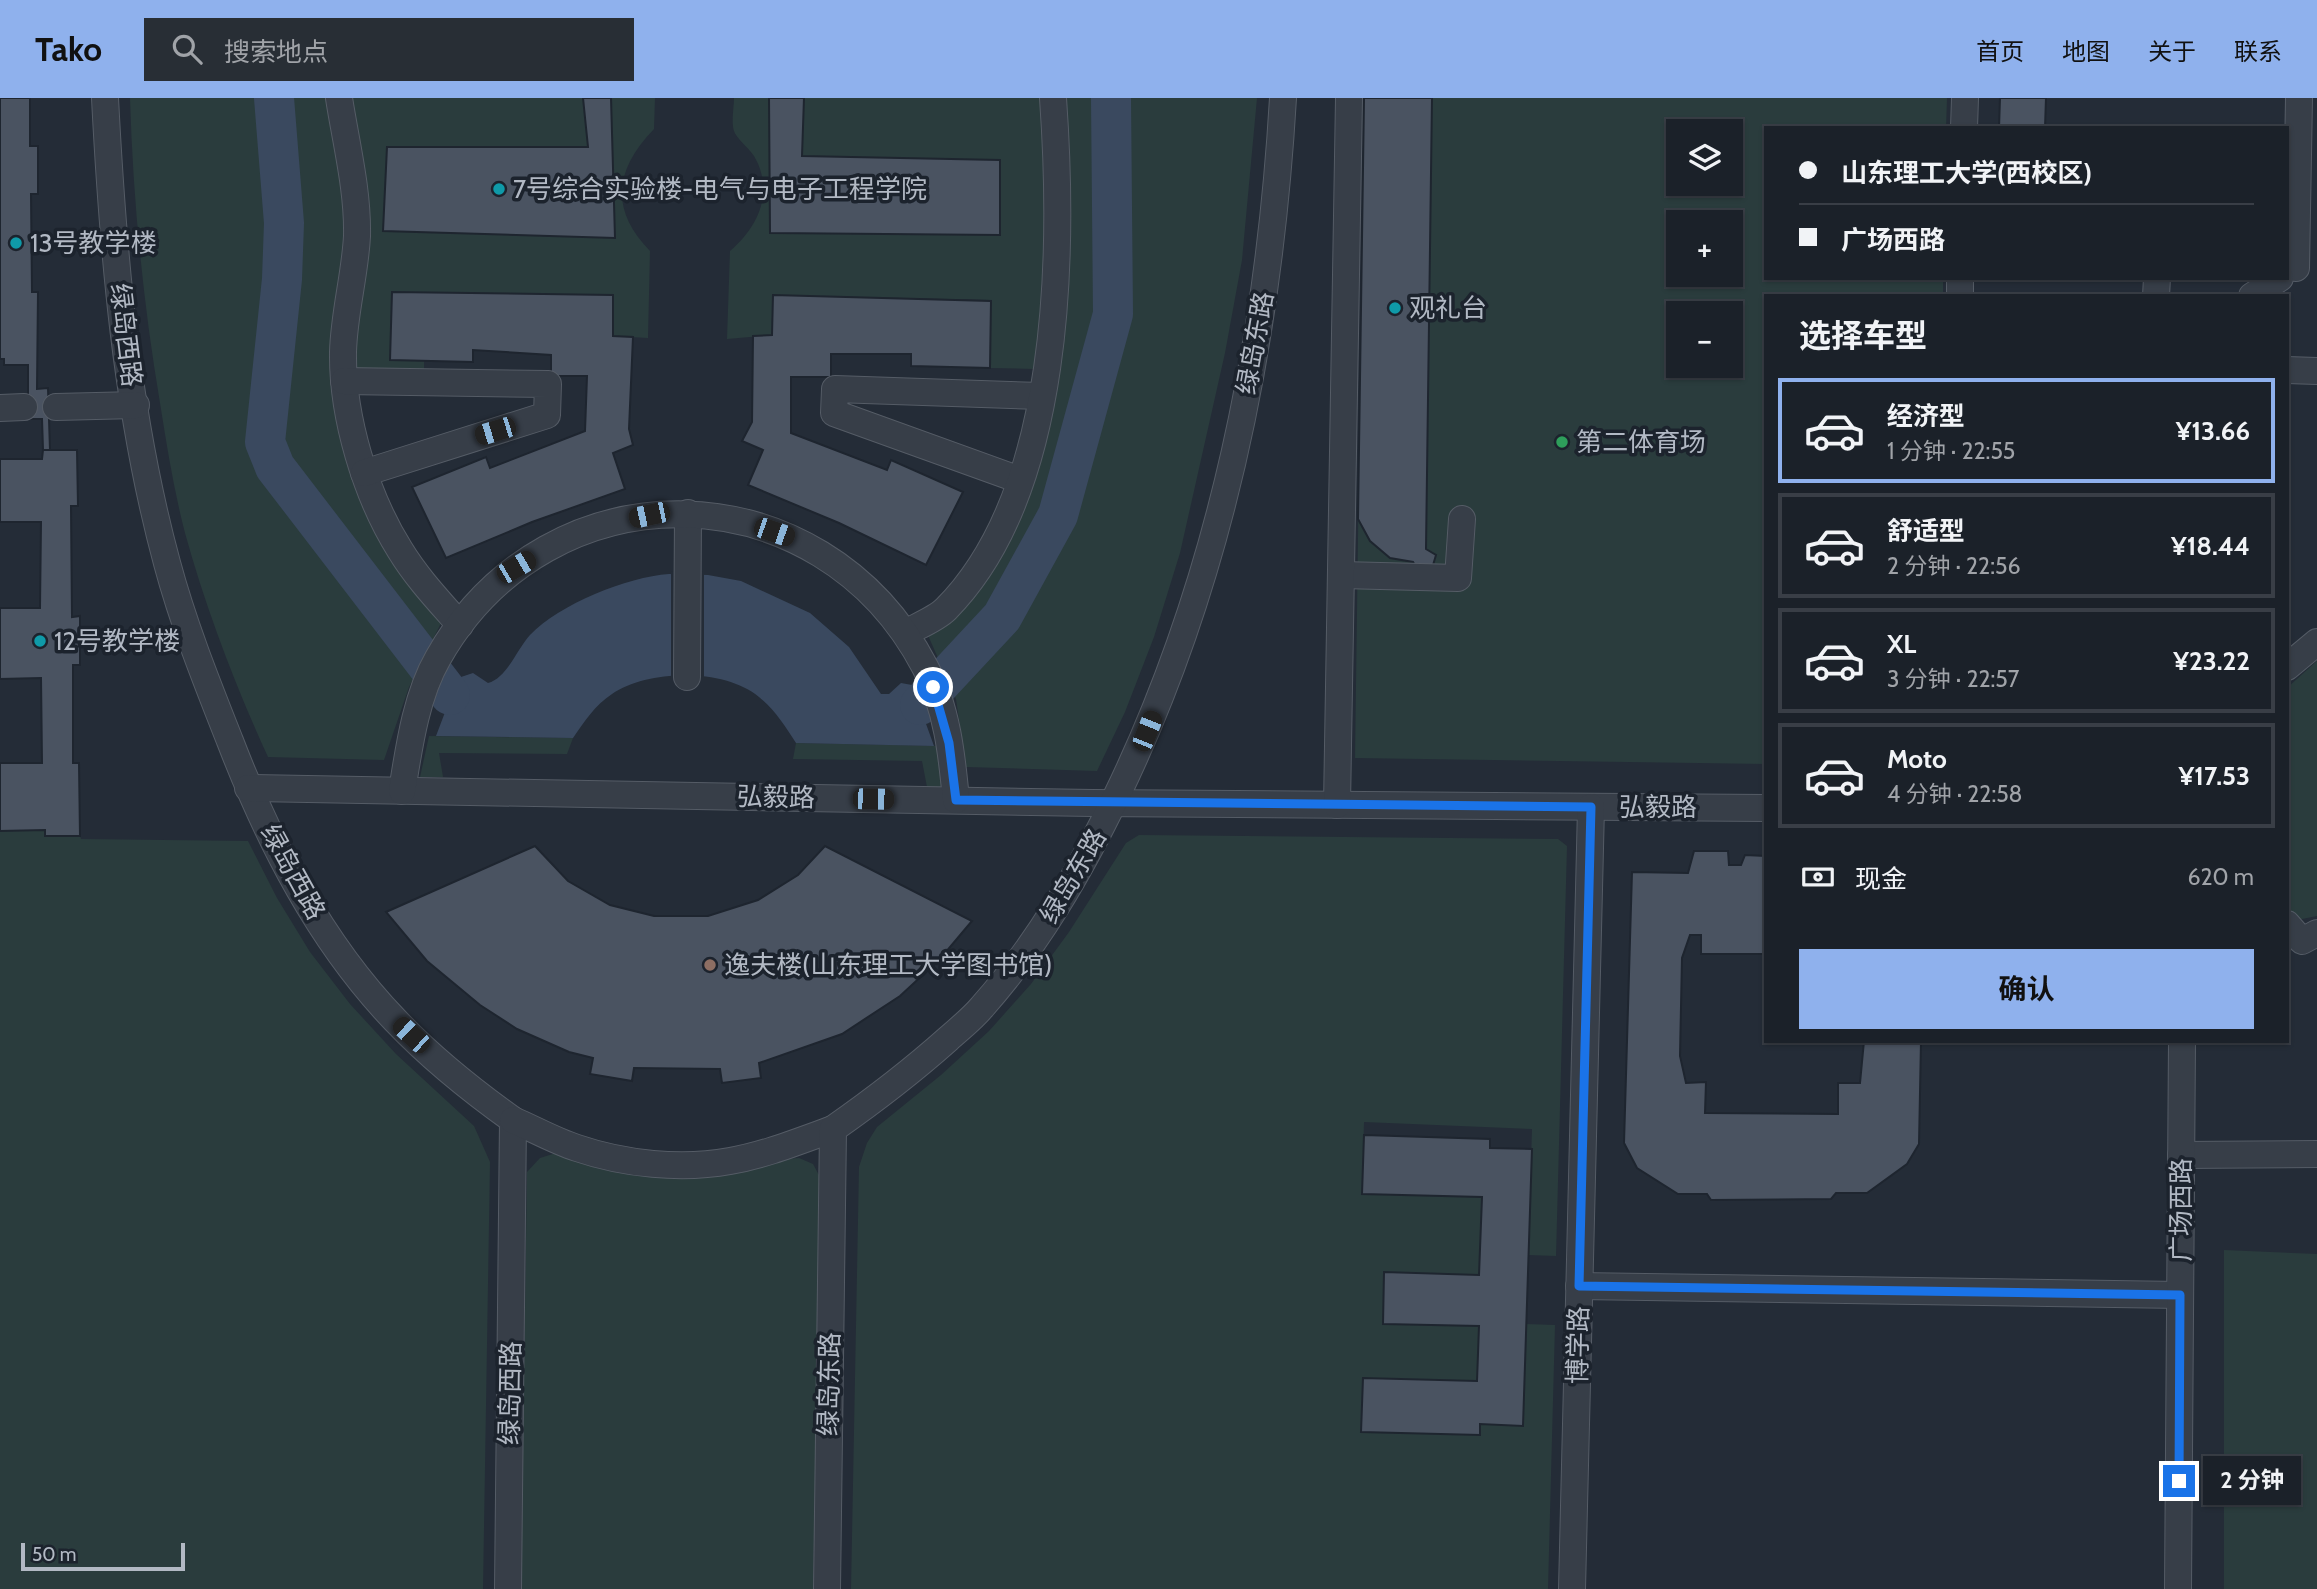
<!DOCTYPE html>
<html lang="zh">
<head>
<meta charset="utf-8">
<style>
	body { margin:0; font-family:Cabin,"Noto Sans SC",sans-serif; background:#282e35; color:#f1f3f6; height:100vh; display:flex; flex-direction:column; font-size:26px; white-space:nowrap }
	* { box-sizing:border-box; margin:0 }
	p { font-size:23px; color:#a0a3a8 }
	.icon { flex:none; width:38px; height:38px; fill:none; stroke:currentColor; stroke-width:2; stroke-linecap:round; stroke-linejoin:round }
	.map { position:relative; flex:1; overflow:hidden }
	.drawer { position:absolute; left:1764px; top:196px; width:525px; height:749px; display:flex; flex-direction:column; background:#1b2129; border-radius:0px; box-shadow:0 2px 5px #0004,0 0 0 2px #393e46 }
	.drawer>* { flex:none }
	.top-card { position:absolute; left:1764px; top:28px; width:525px; height:154px; border-radius:0px; box-shadow:0 2px 5px #0004,0 0 0 2px #393e46; display:grid; align-content:center; height:154px; padding:0 35px; background:#1b2129 }
	.tools { position:absolute; left:1666px; top:21px; display:grid; gap:14px }
	.tools a { display:grid; place-items:center; width:77px; height:77px; border-radius:0px; background:#1b2129; box-shadow:0 2px 5px #0004,0 0 0 2px #393e46; font-size:35px }
	.scale { position:absolute; left:21px; bottom:18px; width:164px; box-sizing:border-box; padding-left:7px; border:4px solid #b2b9c4; border-top:0; font-size:19px; line-height:24px; white-space:nowrap; color:#b2b9c4; -webkit-text-stroke:5px #1c232d; paint-order:stroke }
	.end { position:absolute; width:32px; height:32px; margin:-16px; border:9px solid #1a73e8; background:#fff; box-shadow:0 0 0 4px #fff }
	.from { border-radius:50% }
	.bubble { position:absolute; height:49px; border-radius:0px; background:#1b2129; box-shadow:0 2px 5px #0004,0 0 0 2px #393e46; font-size:23px; font-weight:700; line-height:49px; text-align:center }
	.car { position:absolute; width:21px; height:42px; margin:-21px -10px; border-radius:9px; box-shadow:0 0 5px 2px #0007; background:linear-gradient(#222 24%,#8ab4d8 0 40%,#222 0 76%,#8ab4d8 0 86%,#222 0) }
	.top-card b { display:flex; align-items:center; gap:24px; height:66px; font-size:26px }
	.top-card b+b { border-top:2px solid #393e46 }
	.top-card i { width:18px; height:18px; background:#f1f3f6 }
	ul { padding:0; list-style:none }
	li { display:flex; align-items:center; gap:21px; height:105px; margin:0 14px 10px; padding:0 21px; border:4px solid #393e46; border-radius:0px }
	li div { flex:1 }
	li b { display:block; font-size:26px }
	li em { font-style:normal; font-weight:700 }
	li.current { border-color:#8fb1ed }
	li>.icon { width:63px; height:63px; stroke-width:1.5 }
	h2 { padding:0 35px; font-size:32px; line-height:84px }
	.pay { display:flex; align-items:center; gap:18px; height:77px; padding:0 35px; font-size:26px }
	.pay p { margin-inline-start:auto }
	.action { display:flex; gap:14px; margin-top:auto; padding:14px 35px }
	.action a { flex:1; height:80px; border-radius:0px; background:#8fb1ed; color:#111; font-size:28px; font-weight:700; line-height:80px; text-align:center }
	header { display:flex; align-items:center; gap:42px; box-sizing:border-box; height:98px; padding:0 35px; background:#8fb1ed; color:#111 }
	header strong { font-size:33px }
	nav { display:flex; gap:38px; margin-inline-start:auto; font-size:24px }
	.search { width:490px; height:63px; background:#282e35; display:flex; align-items:center; gap:18px; box-sizing:border-box; padding:0 24px; border-radius:0px; color:#a0a3a8; font-size:26px }
	.map>svg:first-child { display:block }
</style>
</head>
<body>
<header>
<strong>Tako</strong>
<div class="search"><svg class="icon" aria-label="search" viewBox="0 0 24 24"><circle cx="10" cy="10" r="6"/><path d="M15 15l6 6"/></svg>搜索地点</div>
<nav><a>首页</a><a>地图</a><a>关于</a><a>联系</a></nav>
</header>
<div class="map">
<svg width="2317" height="1491" viewBox="0 0 2317 1491">
	<rect width="100%" height="100%" fill="#242c37"/>
	<!-- green -->
	<g fill="#2a3c3d" fill-rule="evenodd">
		<path d="M130,0H329L342,79L347,148L342,331L446,515L409,589L384,662L268,659C235,587 206,511 185,435C174,393 167,349 160,305C143,204 133,102 130,0Z"/>
		<path d="M346,0H655L654,31C615,71 609,111 650,153L648,240L613,238V197L393,194L390,262L424,263V273L351,271Z"/>
		<path d="M734,0H1047L1050,150L1035,271L990,270V202L773,197L772,237L727,241L730,153C758,129 775,94 754,58C749,50 736,40 734,33C731,24 734,9 734,0Z"/>
		<polygon points="1060,0 1257,0 1242,162 1225,255 1180,455 1154,539 1125,614 1097,673 966,669 956,601 927,535 1033,366"/>
		<path d="M1364,0H1947L1946,30H1766V180H1943V198H1766V666L1355,660ZM1678,33H1731V86H1678ZM1678,124H1731V177H1678ZM1678,215H1731V268H1678Z"/>
		<polygon points="2317,563 2317,818 2297,822 2287,812 2287,590"/>
		<polygon points="429,638 573,640 567,656 439,655 443,679 420,679"/>
		<polygon points="796,645 943,648 946,689 927,689 922,663 793,661"/>
		<polygon points="45,732 80,738 81,741 248,743 277,800 310,854 350,906 396,956 474,1028 490,1064 483,1491 0,1491 0,733"/>
		<polygon points="1139,737 1558,741 1567,748 1556,1158 1528,1157 1532,1031 1364,1024 1362,1095 1482,1099 1479,1177 1385,1174 1383,1225 1479,1228 1477,1283 1363,1280 1361,1334 1479,1337 1480,1326 1523,1327 1526,1226 1555,1227 1548,1491 851,1491 859,1069 867,1045 877,1029 941,977 989,933 1031,886 1069,834 1126,745"/>
		<path d="M556,1055C640,1093 699,1074 785,1061L799,1060L813,1066L821,1081L813,1491H521L527,1074L540,1060Z"/>
		<polygon points="2224,1152 2317,1156 2317,1491 2224,1491"/>
	</g>
	<!-- water -->
	<path fill="#3a495f" d="M669,476L708,477L741,483L810,515L849,549L881,596H889L901,585L912,587L934,648L796,645C785,628 775,612 759,599C725,570 648,571 612,596C595,607 584,624 573,640L436,638L458,580L473,575L488,585C507,580 517,551 530,537C560,506 627,479 669,476Z"/>
	<!-- pier -->
	<polygon fill="#242c37" points="671,473 704,474 704,580 671,580"/>
	<g fill="none" stroke-linecap="round" stroke-linejoin="round">
		<!-- river -->
		<g stroke="#3a495f" stroke-width="40">
			<polyline points="274,0 284,125 282,181 265,344 275,369 450,597"/>
			<polyline points="920,607 1002,519 1058,417 1113,216 1111,0"/>
		</g>
	</g>
	<!-- building -->
	<g fill="#4a5361" stroke="#1e252f" stroke-width="2">
		<polygon points="0,0 30,0 30,48 38,48 38,96 31,96 32,194 38,194 37,291 48,290 50,352 43,352 42,321 28,321 28,267 4,267 4,261 0,261"/>
		<polygon points="583,0 611,0 615,140 383,133 387,49 588,49"/>
		<polygon points="769,0 804,0 802,58 1000,62 1000,137 770,135"/>
		<polygon points="1364,0 1432,0 1426,451 1436,457 1431,474 1418,473 1413,464 1390,460 1370,443 1358,421"/>
		<polygon points="2000,0 2046,0 2045,30 1999,30"/>
		<polygon points="392,194 613,197 613,238 633,239 629,331 633,347 613,355 625,391 532,424 446,460 412,389 486,359 490,370 585,333 587,278 551,278 551,257 473,252 473,264 390,262"/>
		<polygon points="773,197 991,203 990,270 911,268 911,256 831,256 831,279 791,279 791,335 887,372 891,362 963,394 926,467 839,425 748,387 763,352 742,343 752,324 753,238 772,237"/>
		<polygon points="43,352 77,352 78,408 71,408 72,519 80,518 80,567 73,567 73,665 79,665 80,738 45,738 45,732 0,733 0,665 42,665 41,580 0,581 0,510 40,510 41,424 0,424 0,361 42,361"/>
		<polygon points="535,748 568,783 610,807 654,818 708,818 758,802 798,777 825,748 972,823 940,861 900,898 842,936 759,965 761,980 722,985 720,971 634,970 632,983 590,976 593,960 569,954 517,931 480,907 427,863 386,814"/>
		<polygon points="1694,753 1728,753 1729,767 1741,767 1745,757 1766,758 1766,856 1701,856 1701,837 1690,837 1682,860 1680,958 1686,985 1706,984 1705,1015 1838,1016 1838,985 1860,985 1864,943 1921,943 1919,1046 1907,1066 1867,1095 1836,1095 1831,1101 1711,1102 1707,1096 1678,1096 1637,1070 1624,1045 1632,774 1688,775"/>
		<polygon points="1364,1037 1490,1041 1490,1050 1532,1051 1523,1328 1480,1326 1480,1337 1361,1334 1363,1280 1477,1283 1479,1228 1383,1226 1384,1174 1479,1177 1482,1099 1362,1096"/>
	</g>
	<g fill="none" stroke-linecap="round" stroke-linejoin="round">
		<!-- minor casing -->
		<g stroke="#555c66" stroke-width="28">
			<g id="minor">
				<path d="M105,0C113,155 126,314 167,465C183,525 207,585 230,643C269,744 320,844 395,922C431,960 471,992 513,1022L508,1491"/>
				<path d="M339,0C346,45 358,92 357,138C355,177 344,215 343,254C342,319 366,398 400,452C417,480 439,503 460,527"/>
				<polyline points="1964,30 1965,0"/>
				<polyline points="2296,170 2299,0"/>
				<polyline points="1960,198 1960,180"/>
				<polyline points="2156,198 2157,180"/>
				<polyline points="2252,198 2280,180"/>
				<polyline points="2287,272 2317,273"/>
				<polyline points="344,283 548,286 547,317 364,375"/>
				<polyline points="56,309 136,307"/>
				<polyline points="0,310 24,309"/>
				<polyline points="1020,382 834,315 835,291 1041,298"/>
				<polyline points="1342,477 1458,480 1462,421"/>
				<path d="M905,535C918,528 936,521 946,511C1062,394 1064,155 1053,0"/>
				<polyline points="2287,569 2317,544"/>
				<polyline points="687,579 688,415"/>
				<polyline points="248,690 1093,705 1766,710"/>
				<path d="M402,693C409,649 416,598 438,560C549,364 821,370 925,569C947,609 952,658 956,702"/>
				<polyline points="1337,707 1349,0"/>
				<polyline points="2287,826 2302,843 2317,835"/>
				<path d="M513,1022C534,1031 555,1043 577,1050C624,1066 681,1072 730,1063C765,1057 799,1043 833,1031"/>
				<polyline points="2181,1057 2317,1056"/>
				<polyline points="1579,1188 2180,1197"/>
				<path d="M827,1491L833,1031C873,1003 911,974 948,941C959,931 972,921 982,909C1038,846 1080,773 1117,697C1222,480 1269,240 1283,0"/>
				<polyline points="1572,1491 1591,709"/>
				<polyline points="2178,1491 2182,943"/>
			</g>
		</g>
		<!-- minor -->
		<use href="#minor" stroke="#373e48" stroke-width="26"/>
	</g>
	<g fill="none" stroke-linecap="round" stroke-linejoin="round">
		<!-- route -->
		<polyline stroke="#1a73e8" stroke-width="9" points="933,589 949,645 956,702 1591,709 1579,1188 2180,1197 2179,1383"/>
	</g>
	<!-- markers -->
	<g fill="#0f9aa8" stroke="#1c232d" stroke-width="2.5">
		<circle cx="499" cy="91" r="7"/>
		<circle cx="16" cy="145" r="7"/>
		<circle cx="1395" cy="210" r="7"/>
		<circle cx="40" cy="543" r="7"/>
	</g>
	<circle fill="#2e9e5b" stroke="#1c232d" stroke-width="2.5" cx="1562" cy="344" r="7"/>
	<circle fill="#8d6e63" stroke="#1c232d" stroke-width="2.5" cx="710" cy="867" r="7"/>
	<g text-anchor="middle" dominant-baseline="central" stroke-width="7" stroke-linejoin="round" paint-order="stroke">
		<!-- poi labels -->
		<g font-size="26" fill="#b2b9c4" stroke="#1c232d" text-anchor="start">
			<text x="513" y="91">7号综合实验楼-电气与电子工程学院</text>
			<text x="30" y="145">13号教学楼</text>
			<text x="1409" y="210">观礼台</text>
			<text x="1576" y="344">第二体育场</text>
			<text x="54" y="543">12号教学楼</text>
			<text x="724" y="867">逸夫楼(山东理工大学图书馆)</text>
		</g>
		<!-- street labels -->
		<g font-size="26" fill="#b2b9c4" stroke="#1c232d">
			<text transform="translate(126 237) rotate(83)">绿岛西路</text>
			<text transform="translate(1255 245) rotate(-80)">绿岛东路</text>
			<text transform="translate(776 699) rotate(1)">弘毅路</text>
			<text x="1658" y="709">弘毅路</text>
			<text transform="translate(293 774) rotate(61)">绿岛西路</text>
			<text transform="translate(1073 778) rotate(-60)">绿岛东路</text>
			<text transform="translate(2181 1112) rotate(-90)">广场西路</text>
			<text transform="translate(1578 1247) rotate(-89)">博学路</text>
			<text transform="translate(829 1286) rotate(-89)">绿岛东路</text>
			<text transform="translate(510 1295) rotate(-89)">绿岛西路</text>
		</g>
	</g>
</svg>
<div class="tools">
<a><svg class="icon" aria-label="layers" viewBox="0 0 24 24"><path d="M12 4l9 5-9 5-9-5zM3 14l9 5 9-5"/></svg></a>
<a>+</a>
<a>−</a>
</div>
<div class="scale">50 m</div>
<i class="end from" style="left:933px;top:589px"></i>
<i class="end" style="left:2179px;top:1383px"></i>
<div class="bubble" style="left:2203px;top:1358px;width:98px">2 分钟</div>
<i class="car" style="left:495px;top:333px;rotate:253deg"></i>
<i class="car" style="left:649px;top:417px;rotate:258deg"></i>
<i class="car" style="left:774px;top:434px;rotate:109deg"></i>
<i class="car" style="left:516px;top:469px;rotate:60deg"></i>
<i class="car" style="left:1147px;top:633px;rotate:22deg"></i>
<i class="car" style="left:873px;top:701px;rotate:91deg"></i>
<i class="car" style="left:411px;top:937px;rotate:313deg"></i>
<div class="top-card">
<b><i class="from"></i>山东理工大学(西校区)</b>
<b><i></i>广场西路</b>
</div>
<section class="drawer">
<h2>选择车型</h2>
<ul>
<li class="current"><svg class="icon" aria-label="car" viewBox="0 0 24 24"><path d="M5 17H2v-5l4-1 3-4h7l3 4 3 1v5h-3M9 17h6M6 11h13"/><circle cx="7" cy="17" r="2"/><circle cx="17" cy="17" r="2"/></svg><div><b>经济型</b><p>1 分钟 · 22:55</p></div><em>¥13.66</em></li>
<li><svg class="icon" aria-label="car" viewBox="0 0 24 24"><path d="M5 17H2v-5l4-1 3-4h7l3 4 3 1v5h-3M9 17h6M6 11h13"/><circle cx="7" cy="17" r="2"/><circle cx="17" cy="17" r="2"/></svg><div><b>舒适型</b><p>2 分钟 · 22:56</p></div><em>¥18.44</em></li>
<li><svg class="icon" aria-label="car" viewBox="0 0 24 24"><path d="M5 17H2v-5l4-1 3-4h7l3 4 3 1v5h-3M9 17h6M6 11h13"/><circle cx="7" cy="17" r="2"/><circle cx="17" cy="17" r="2"/></svg><div><b>XL</b><p>3 分钟 · 22:57</p></div><em>¥23.22</em></li>
<li><svg class="icon" aria-label="car" viewBox="0 0 24 24"><path d="M5 17H2v-5l4-1 3-4h7l3 4 3 1v5h-3M9 17h6M6 11h13"/><circle cx="7" cy="17" r="2"/><circle cx="17" cy="17" r="2"/></svg><div><b>Moto</b><p>4 分钟 · 22:58</p></div><em>¥17.53</em></li>
</ul>
<div class="pay"><svg class="icon" aria-label="cash" viewBox="0 0 24 24"><path d="M3 7h18v10H3z"/><circle cx="12" cy="12" r="2"/></svg>现金<p>620 m</p></div>
<div class="action"><a>确认</a></div>
</section>
</div>
</body>
</html>
